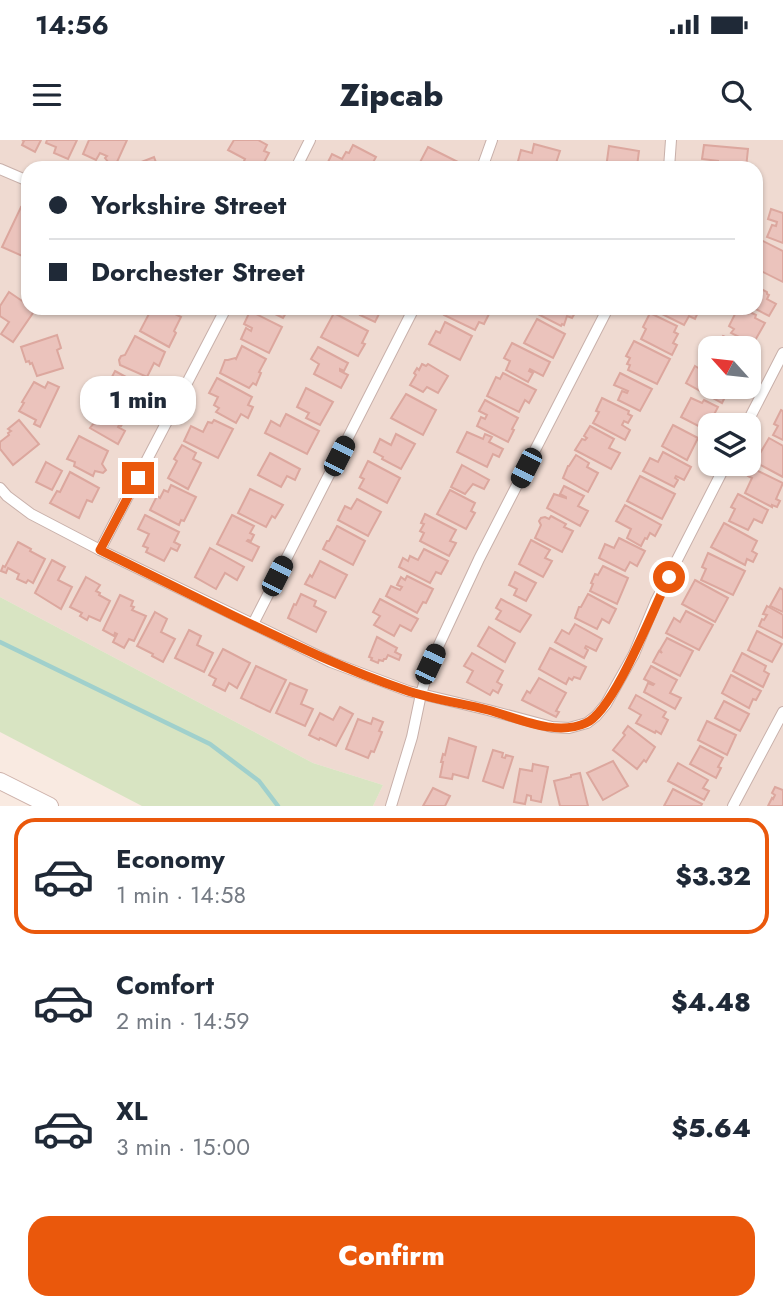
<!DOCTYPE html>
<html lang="en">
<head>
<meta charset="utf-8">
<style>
	body { margin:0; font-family:Jost,sans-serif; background:#f2f2f3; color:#1f2937; height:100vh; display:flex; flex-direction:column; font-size:26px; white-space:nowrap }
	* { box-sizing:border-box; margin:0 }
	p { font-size:23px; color:#747a83 }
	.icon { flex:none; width:38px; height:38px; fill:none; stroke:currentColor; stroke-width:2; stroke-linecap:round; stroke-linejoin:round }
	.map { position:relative; height:666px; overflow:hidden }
	.drawer { display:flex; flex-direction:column; background:#fff; flex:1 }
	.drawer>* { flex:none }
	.hud { position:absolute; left:21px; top:21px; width:742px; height:154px; border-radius:21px; box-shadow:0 2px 5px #0004; display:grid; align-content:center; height:154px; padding:0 28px; background:#fff }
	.needle { width:46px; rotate:297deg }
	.buttons { position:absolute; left:698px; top:196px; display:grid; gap:14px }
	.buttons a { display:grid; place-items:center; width:63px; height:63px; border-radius:14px; background:#fff; box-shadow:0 2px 5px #0004; font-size:35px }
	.end { position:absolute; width:32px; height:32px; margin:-16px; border:9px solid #ea580c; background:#fff; box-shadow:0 0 0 4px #fff }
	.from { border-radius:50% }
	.bubble { position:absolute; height:49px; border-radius:21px; background:#fff; box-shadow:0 2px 5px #0004; font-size:23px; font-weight:800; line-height:49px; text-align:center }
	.car { position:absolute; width:21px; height:42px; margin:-21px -10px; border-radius:9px; box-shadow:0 0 5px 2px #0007; background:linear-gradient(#222 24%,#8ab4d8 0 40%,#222 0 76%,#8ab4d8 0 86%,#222 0) }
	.hud b { display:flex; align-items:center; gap:24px; height:66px; font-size:26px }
	.hud b+b { border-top:2px solid #e0e1e3 }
	.hud i { width:18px; height:18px; background:#1f2937 }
	ul { padding:12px 0 0; list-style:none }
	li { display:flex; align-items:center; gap:21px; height:116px; margin:0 14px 10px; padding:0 14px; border:4px solid transparent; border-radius:21px }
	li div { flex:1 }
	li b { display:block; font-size:26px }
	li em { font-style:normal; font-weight:800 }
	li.current { border-color:#ea580c }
	li>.icon { width:63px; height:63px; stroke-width:1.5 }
	.cta { display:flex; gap:14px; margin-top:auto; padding:14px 28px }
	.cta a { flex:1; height:80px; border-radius:21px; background:#ea580c; color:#fff; font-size:28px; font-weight:800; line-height:80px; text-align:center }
	.status { display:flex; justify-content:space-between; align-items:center; height:49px; padding:0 35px; background:#fff; direction:ltr }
	.status svg { height:19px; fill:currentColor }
	header { display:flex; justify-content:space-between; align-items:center; height:91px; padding:0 28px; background:#fff; font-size:32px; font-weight:800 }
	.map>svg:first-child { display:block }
</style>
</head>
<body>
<div class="status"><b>14:56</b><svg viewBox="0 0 49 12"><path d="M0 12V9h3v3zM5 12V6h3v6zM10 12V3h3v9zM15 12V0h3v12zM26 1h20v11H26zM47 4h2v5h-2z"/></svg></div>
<header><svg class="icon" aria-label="menu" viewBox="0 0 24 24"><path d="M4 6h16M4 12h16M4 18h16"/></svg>Zipcab<svg class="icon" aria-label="search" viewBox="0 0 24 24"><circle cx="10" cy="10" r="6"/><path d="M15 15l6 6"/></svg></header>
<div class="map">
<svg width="783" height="666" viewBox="0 0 783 666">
	<rect width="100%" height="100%" fill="#f9eae1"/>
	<!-- residential -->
	<path fill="#efdad1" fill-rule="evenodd" d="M0,0H783V666H373L383,645L313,623L0,457ZM28,28H756V168H28ZM710,208H749V247H710ZM710,285H749V324H710Z"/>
	<!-- green -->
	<polygon fill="#d8e4c2" points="0,457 313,623 383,645 373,666 142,666 0,592"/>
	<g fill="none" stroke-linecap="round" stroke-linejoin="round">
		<!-- stream -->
		<polyline stroke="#a0d0cc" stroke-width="4.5" points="0,502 210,604 259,641 278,666"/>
	</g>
	<!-- building -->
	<g fill="#ebc3bc" stroke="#dca79e" stroke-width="2">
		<polygon points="22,0 41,0 35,12 22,5 24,1"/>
		<polygon points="47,0 77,0 68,19 54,13 56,7 46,3"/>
		<polygon points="89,0 127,0 117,22 112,24 109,23 105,18 107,16 100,13 96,20 83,14"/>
		<polygon points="234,0 258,0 267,5 264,11 269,13 261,28 241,28 245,19 228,10"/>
		<polygon points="534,4 560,11 556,23 560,24 559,28 529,28 517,25 521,10 532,13"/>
		<polygon points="353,5 376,17 370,28 329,28 326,26 332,14 342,19 346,12 349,13"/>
		<polygon points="704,5 748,9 746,28 718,25 718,21 702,19"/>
		<polygon points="609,6 639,11 637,26 628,24 628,28 606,28"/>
		<polygon points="428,7 458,22 455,28 417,28"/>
		<polygon points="154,17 158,28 126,28"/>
		<polygon points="21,67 28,70 27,118 2,107"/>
		<polygon points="771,69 783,73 783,103 767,97 772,85 776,86 777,82 768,79"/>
		<polygon points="761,100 783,111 783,142 759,130 761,126 756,123 759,113 756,110"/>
		<polygon points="756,146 767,152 767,154 769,155 767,159 776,164 769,176 754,168 756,168"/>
		<polygon points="9,152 28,165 28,168 35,170 13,202 1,194 9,182 0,176 0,166"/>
		<polygon points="150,168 164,168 181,177 174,191 176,193 169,207 140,191 151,170"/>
		<polygon points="263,168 289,168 283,178"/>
		<polygon points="356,168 382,168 375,182 360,175 362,171"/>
		<polygon points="447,168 488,168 491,170 484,184 479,182 475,190 444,175"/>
		<polygon points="531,168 578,168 572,178 567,176 564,185 562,184 561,186 530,170"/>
		<polygon points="665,168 700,168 695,179 689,176 684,185 662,174"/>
		<polygon points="738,168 742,168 756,175 755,178 765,183 753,204 731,193 734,189 729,186"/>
		<polygon points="250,171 282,187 269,213 241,199 246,188 251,191 252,188 244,184"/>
		<polygon points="334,173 368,191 362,203 365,204 358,216 321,197"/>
		<polygon points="650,173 677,186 674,192 678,194 673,203 677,205 672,215 641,199 646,189 643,187"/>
		<polygon points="537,179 565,194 553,218 524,203"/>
		<polygon points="445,182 472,196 460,220 429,204 436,191 440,193"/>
		<polygon points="57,195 61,208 57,210 63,228 37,236 32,223 30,224 29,221 26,222 21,207"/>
		<polygon points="135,196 165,212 159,226 154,223 147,237 120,225 119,220 121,216 125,215"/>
		<polygon points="723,196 747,208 716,208"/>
		<polygon points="634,201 670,219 657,244 628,230 630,225 627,224 630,218 626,216"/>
		<polygon points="512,203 550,222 543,236 530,229 529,231 533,233 528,242 506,230 510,221 504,218"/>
		<polygon points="242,206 266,219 259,232 261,233 256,245 253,243 249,248 220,233 225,220 228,220 235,218 236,219"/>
		<polygon points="318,207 348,223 344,231 340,229 340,231 348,235 341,248 314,234 319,224 311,219"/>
		<polygon points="422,224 426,226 428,224 448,236 438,253 427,247 423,252 410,245 416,235 414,233 417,228 419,230"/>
		<polygon points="695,226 710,235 710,247 720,247 728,251 722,263 686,243"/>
		<polygon points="115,231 141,245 136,253 133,251 130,257 140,262 133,274 101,258"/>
		<polygon points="503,233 536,250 529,263 525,260 519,272 487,256 496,237 500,239"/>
		<polygon points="620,233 652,249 640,271 618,260 622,251 627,253 628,251 614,245"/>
		<polygon points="217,238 252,257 248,265 253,267 248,278 241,274 236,283 216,272 219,268 214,265 218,257 209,253"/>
		<polygon points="34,242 45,248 48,242 59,247 40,287 34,284 36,280 19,271 24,263 22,262"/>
		<polygon points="306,248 333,262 320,285 306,278 309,273 297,267"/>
		<polygon points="406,254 436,270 423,295 391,278"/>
		<polygon points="602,258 629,271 628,274 632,276 628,283 624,281 622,285 630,290 625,300 593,283 599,272 596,271"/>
		<polygon points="691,258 702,263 704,260 718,267 706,290 681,277"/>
		<polygon points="485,260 518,278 512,289 514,290 508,302 477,286 481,277 485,279 487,275 479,271"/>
		<polygon points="96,261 126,278 121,286 119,285 118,287 125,291 118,304 90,288 97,279 89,275"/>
		<polygon points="781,270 783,271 783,300 773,295 778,286 774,284"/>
		<polygon points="286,274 319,291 307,314 265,293 271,281 280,286"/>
		<polygon points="19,280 39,304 13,325 0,309 0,302 9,295 8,293 11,291 8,289"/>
		<polygon points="214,280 233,289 218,318 184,301 191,286 203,292 208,282 212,283"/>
		<polygon points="673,285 698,298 687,320 662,306"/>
		<polygon points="590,286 614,299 609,308 620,313 611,329 575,310 582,299 585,300 587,298 584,296"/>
		<polygon points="467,292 483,299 485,294 492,297 489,302 503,309 499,317 493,314 487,327 457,312"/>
		<polygon points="396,294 415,304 401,329 382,319 383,317 374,312 380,299 391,305"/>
		<polygon points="79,296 108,311 102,324 106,330 103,333 95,331 93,336 74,326 75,322 67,319"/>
		<polygon points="769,298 783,306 783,337 755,322"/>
		<polygon points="182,305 196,313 193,319 201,323 188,349 168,338 177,321 174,319"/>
		<polygon points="663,312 691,327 684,340 676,336 675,338 678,340 674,347 643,331 650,318 658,322"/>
		<polygon points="270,313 300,329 295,340 287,336 281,347 258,335"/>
		<polygon points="576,315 589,323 587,327 598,333 588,352 563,338 568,326 569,326"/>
		<polygon points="368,321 400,338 387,363 359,348 364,339 360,337"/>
		<polygon points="46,322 62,331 52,350 36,342"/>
		<polygon points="462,325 489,340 484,349 473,344 465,354 451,347"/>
		<polygon points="752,328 783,343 776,359 780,361 777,367 772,365 772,367 745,353 752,338 748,336"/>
		<polygon points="70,332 99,348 92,362 87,360 79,378 50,363 57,351 60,352"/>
		<polygon points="640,336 675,354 662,379 627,361"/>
		<polygon points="171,345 196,357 184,381 181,380 179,385 150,370 157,356 160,358 164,350 168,352"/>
		<polygon points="564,346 584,356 578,366 588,371 580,386 547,368 554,354 566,358 566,357 560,354"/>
		<polygon points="250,349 283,365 275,378 272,376 266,387 238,373"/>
		<polygon points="450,350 475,363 471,371 475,373 466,389 437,374"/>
		<polygon points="738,354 768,370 762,383 754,379 748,390 729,381 735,369 731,367"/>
		<polygon points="357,359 381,372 368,396 338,380 345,366 351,369"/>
		<polygon points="625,365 661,385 655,396 650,393 647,399 645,398 641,406 627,398 631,389 616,381"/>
		<polygon points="425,374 456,390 450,401 456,403 449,416 420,401 424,393 420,391 424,384 421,383"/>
		<polygon points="145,375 179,392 174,402 180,405 177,411 171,408 164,421 146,412 148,408 143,406 149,394 138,389"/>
		<polygon points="232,375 254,386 250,393 254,395 251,401 248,400 247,401 259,407 252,421 217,404"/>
		<polygon points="551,376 566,384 564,387 573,391 562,412 535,398 541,385 539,381 541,378 545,377 549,379"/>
		<polygon points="724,383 757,401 752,411 757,414 753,422 747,419 745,425 711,407"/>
		<polygon points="337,386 365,401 353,425 323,409 327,401 329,401"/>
		<polygon points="619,398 645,411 637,426 630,422 625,431 599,418 605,404 614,408"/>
		<polygon points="531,400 550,410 545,418 552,421 543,437 519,424"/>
		<polygon points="18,402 31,409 30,411 45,419 33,443 28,440 26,443 17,439 19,434 8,428 6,433 1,431 3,426 5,427"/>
		<polygon points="210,408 244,427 237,440 225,433 216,449 195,437"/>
		<polygon points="424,409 448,421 441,434 436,432 430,443 399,427 403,418 408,421 410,416 418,420"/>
		<polygon points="708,413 745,431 733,455 701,440 706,429 702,427"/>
		<polygon points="52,420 65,427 58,440 72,447 61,469 35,453"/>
		<polygon points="320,421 347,435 335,458 305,444 310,435 312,437"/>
		<polygon points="603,426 628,438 617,464 590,451 593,444 591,443 595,434 598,435"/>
		<polygon points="515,432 536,443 526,461 514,455 517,449 509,445"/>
		<polygon points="407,436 433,449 426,463 423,462 417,473 386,456 391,446 400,450 402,447 397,445 401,437 405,440"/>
		<polygon points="86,437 100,445 96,451 100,453 99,455 110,461 100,481 89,476 87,480 80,476 82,473 70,467"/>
		<polygon points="695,440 728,458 715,482 682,464"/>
		<polygon points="780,448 783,450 783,472 770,466"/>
		<polygon points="301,454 316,461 314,466 326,472 316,492 288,478 294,464 296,465"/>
		<polygon points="588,454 616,469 609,483 602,479 597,489 575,478 579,467 581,467"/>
		<polygon points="120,455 133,461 131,466 134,467 132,470 146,476 134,501 129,499 124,508 113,502 117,494 115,493 114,496 103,490"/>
		<polygon points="380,459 418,479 411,491 400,485 394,496 374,485 380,476 373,472"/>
		<polygon points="501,459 531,475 520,492 496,479 501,471 496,468"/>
		<polygon points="767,466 783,475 783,498 759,486 762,479 764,480 767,475 763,474"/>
		<polygon points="686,471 713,485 699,510 666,493 674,478 680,482"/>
		<polygon points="155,472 167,479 161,492 175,499 163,522 152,516 153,514 137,506"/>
		<polygon points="575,484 602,499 596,511 586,506 585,508 588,510 584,518 555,502 562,490 569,494"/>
		<polygon points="489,487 515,503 505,522 478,506"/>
		<polygon points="189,490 201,496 197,505 213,513 204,532 175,518"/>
		<polygon points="757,491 782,504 772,522 748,510"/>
		<polygon points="377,497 397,508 395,512 401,515 399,520 388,515 386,519 384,519 383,521 379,520 378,523 371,520 372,518 369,517"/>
		<polygon points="667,498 693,511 680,536 653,522 659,511 662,513 660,510"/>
		<polygon points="550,508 586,527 580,539 574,537 572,540 569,538 566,544 539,529"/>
		<polygon points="223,509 250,523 237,548 229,543 225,551 213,545 216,539 209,535"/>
		<polygon points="472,513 503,531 497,542 502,545 498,553 493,550 490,555 467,542 473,531 464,526"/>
		<polygon points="742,513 766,526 764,531 769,534 763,547 733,531"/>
		<polygon points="256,526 286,540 270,572 241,558"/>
		<polygon points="651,526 677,540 670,553 681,558 675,569 644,552 648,543 653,545 654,544 644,539"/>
		<polygon points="731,535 761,551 756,560 753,559 749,568 722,553"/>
		<polygon points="539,538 566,553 556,571 559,572 556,577 522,560 527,551 530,553"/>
		<polygon points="290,543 307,550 301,564 313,569 305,586 276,573"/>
		<polygon points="636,555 666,572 663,577 668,580 661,594 656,591 655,593 636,583 641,575 629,568"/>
		<polygon points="724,561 749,574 740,591 715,578"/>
		<polygon points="340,567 353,574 336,606 320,598 319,600 309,595 320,573 333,580"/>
		<polygon points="373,578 383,582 379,591 382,592 374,612 371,611 368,618 346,609 358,579 371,584"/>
		<polygon points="707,581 736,595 727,615 698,600"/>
		<polygon points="628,586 655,607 646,622 644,620 637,629 613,610 625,595 623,593"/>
		<polygon points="449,598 476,607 468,638 453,634 452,639 440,637 443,622 441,622 443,614 445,615"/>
		<polygon points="700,606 723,618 718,627 721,628 716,638 690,624"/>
		<polygon points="493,610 503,613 502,617 505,618 506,615 513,617 503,648 483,641"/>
		<polygon points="613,621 628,646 603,660 587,633"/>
		<polygon points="678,623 708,640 703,648 709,651 704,660 668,641"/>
		<polygon points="533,624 548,627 541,662 531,660 531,656 527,655 525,664 514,662 520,629 532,631"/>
		<polygon points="580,633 588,666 560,666 554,641 571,637 571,635"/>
		<polygon points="775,647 783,650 783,666 768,666 772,658 773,659 775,655 772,653"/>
		<polygon points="433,648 450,656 445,666 423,666"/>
		<polygon points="673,649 702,664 701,666 664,666"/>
	</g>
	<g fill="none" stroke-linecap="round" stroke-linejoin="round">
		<!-- minor casing -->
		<g stroke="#c8b0aa" stroke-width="12">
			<g id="minor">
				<polyline points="296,28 310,0"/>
				<polyline points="482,28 492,0"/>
				<polyline points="669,28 671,0"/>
				<polyline points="0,29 28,41"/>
				<polyline points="746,285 783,213"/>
				<polyline points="0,348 7,356 31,374 100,410 331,522 408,551 488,570 552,587 569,588 587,583 596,576 606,564 634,514 656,461 726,324"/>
				<polyline points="100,410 226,168"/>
				<polyline points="253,484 414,168"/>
				<polyline points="391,666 412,597 421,554 430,524 479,419 608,168"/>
				<polyline points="733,666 783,572"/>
			</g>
		</g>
		<!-- secondary casing -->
		<g stroke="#cdb1aa" stroke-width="18">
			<polyline id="secondary" points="0,641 50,666"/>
		</g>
		<!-- minor -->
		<use href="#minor" stroke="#fff" stroke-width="10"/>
		<!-- secondary -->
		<use href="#secondary" stroke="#fff" stroke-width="16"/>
	</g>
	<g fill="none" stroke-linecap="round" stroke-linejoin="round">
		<!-- route -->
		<path stroke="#ea580c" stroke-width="9" d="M138,338L100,410C145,432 190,454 234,476C290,503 346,530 405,550C431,559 460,563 488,570C518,578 555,597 586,583C614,571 654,467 669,437"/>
	</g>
</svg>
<div class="buttons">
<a><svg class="needle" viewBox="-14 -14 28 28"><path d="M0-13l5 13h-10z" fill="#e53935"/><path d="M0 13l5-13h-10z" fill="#747a83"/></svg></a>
<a><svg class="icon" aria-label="layers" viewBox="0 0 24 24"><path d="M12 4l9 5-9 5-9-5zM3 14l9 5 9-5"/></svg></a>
</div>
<i class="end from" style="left:669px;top:437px"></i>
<i class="end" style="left:138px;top:338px"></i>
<div class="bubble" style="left:80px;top:236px;width:116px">1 min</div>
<i class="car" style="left:339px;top:316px;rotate:27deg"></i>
<i class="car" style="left:526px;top:328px;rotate:207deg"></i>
<i class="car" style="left:277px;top:436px;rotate:27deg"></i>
<i class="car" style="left:430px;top:524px;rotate:25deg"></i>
<div class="hud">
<b><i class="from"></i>Yorkshire Street</b>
<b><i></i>Dorchester Street</b>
</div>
</div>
<section class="drawer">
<ul>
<li class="current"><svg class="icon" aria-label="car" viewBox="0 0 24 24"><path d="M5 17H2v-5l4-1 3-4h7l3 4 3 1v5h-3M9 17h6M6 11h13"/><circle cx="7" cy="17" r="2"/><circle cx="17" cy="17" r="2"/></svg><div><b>Economy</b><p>1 min · 14:58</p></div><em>$3.32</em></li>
<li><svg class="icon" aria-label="car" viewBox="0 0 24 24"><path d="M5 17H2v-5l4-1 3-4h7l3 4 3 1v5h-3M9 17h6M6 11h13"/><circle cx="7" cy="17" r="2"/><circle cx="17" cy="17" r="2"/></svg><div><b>Comfort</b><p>2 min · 14:59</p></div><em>$4.48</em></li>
<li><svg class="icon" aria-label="car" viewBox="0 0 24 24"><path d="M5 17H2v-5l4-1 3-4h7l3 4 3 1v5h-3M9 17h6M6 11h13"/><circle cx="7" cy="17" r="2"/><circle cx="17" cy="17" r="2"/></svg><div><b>XL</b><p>3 min · 15:00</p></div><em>$5.64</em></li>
</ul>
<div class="cta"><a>Confirm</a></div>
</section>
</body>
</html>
